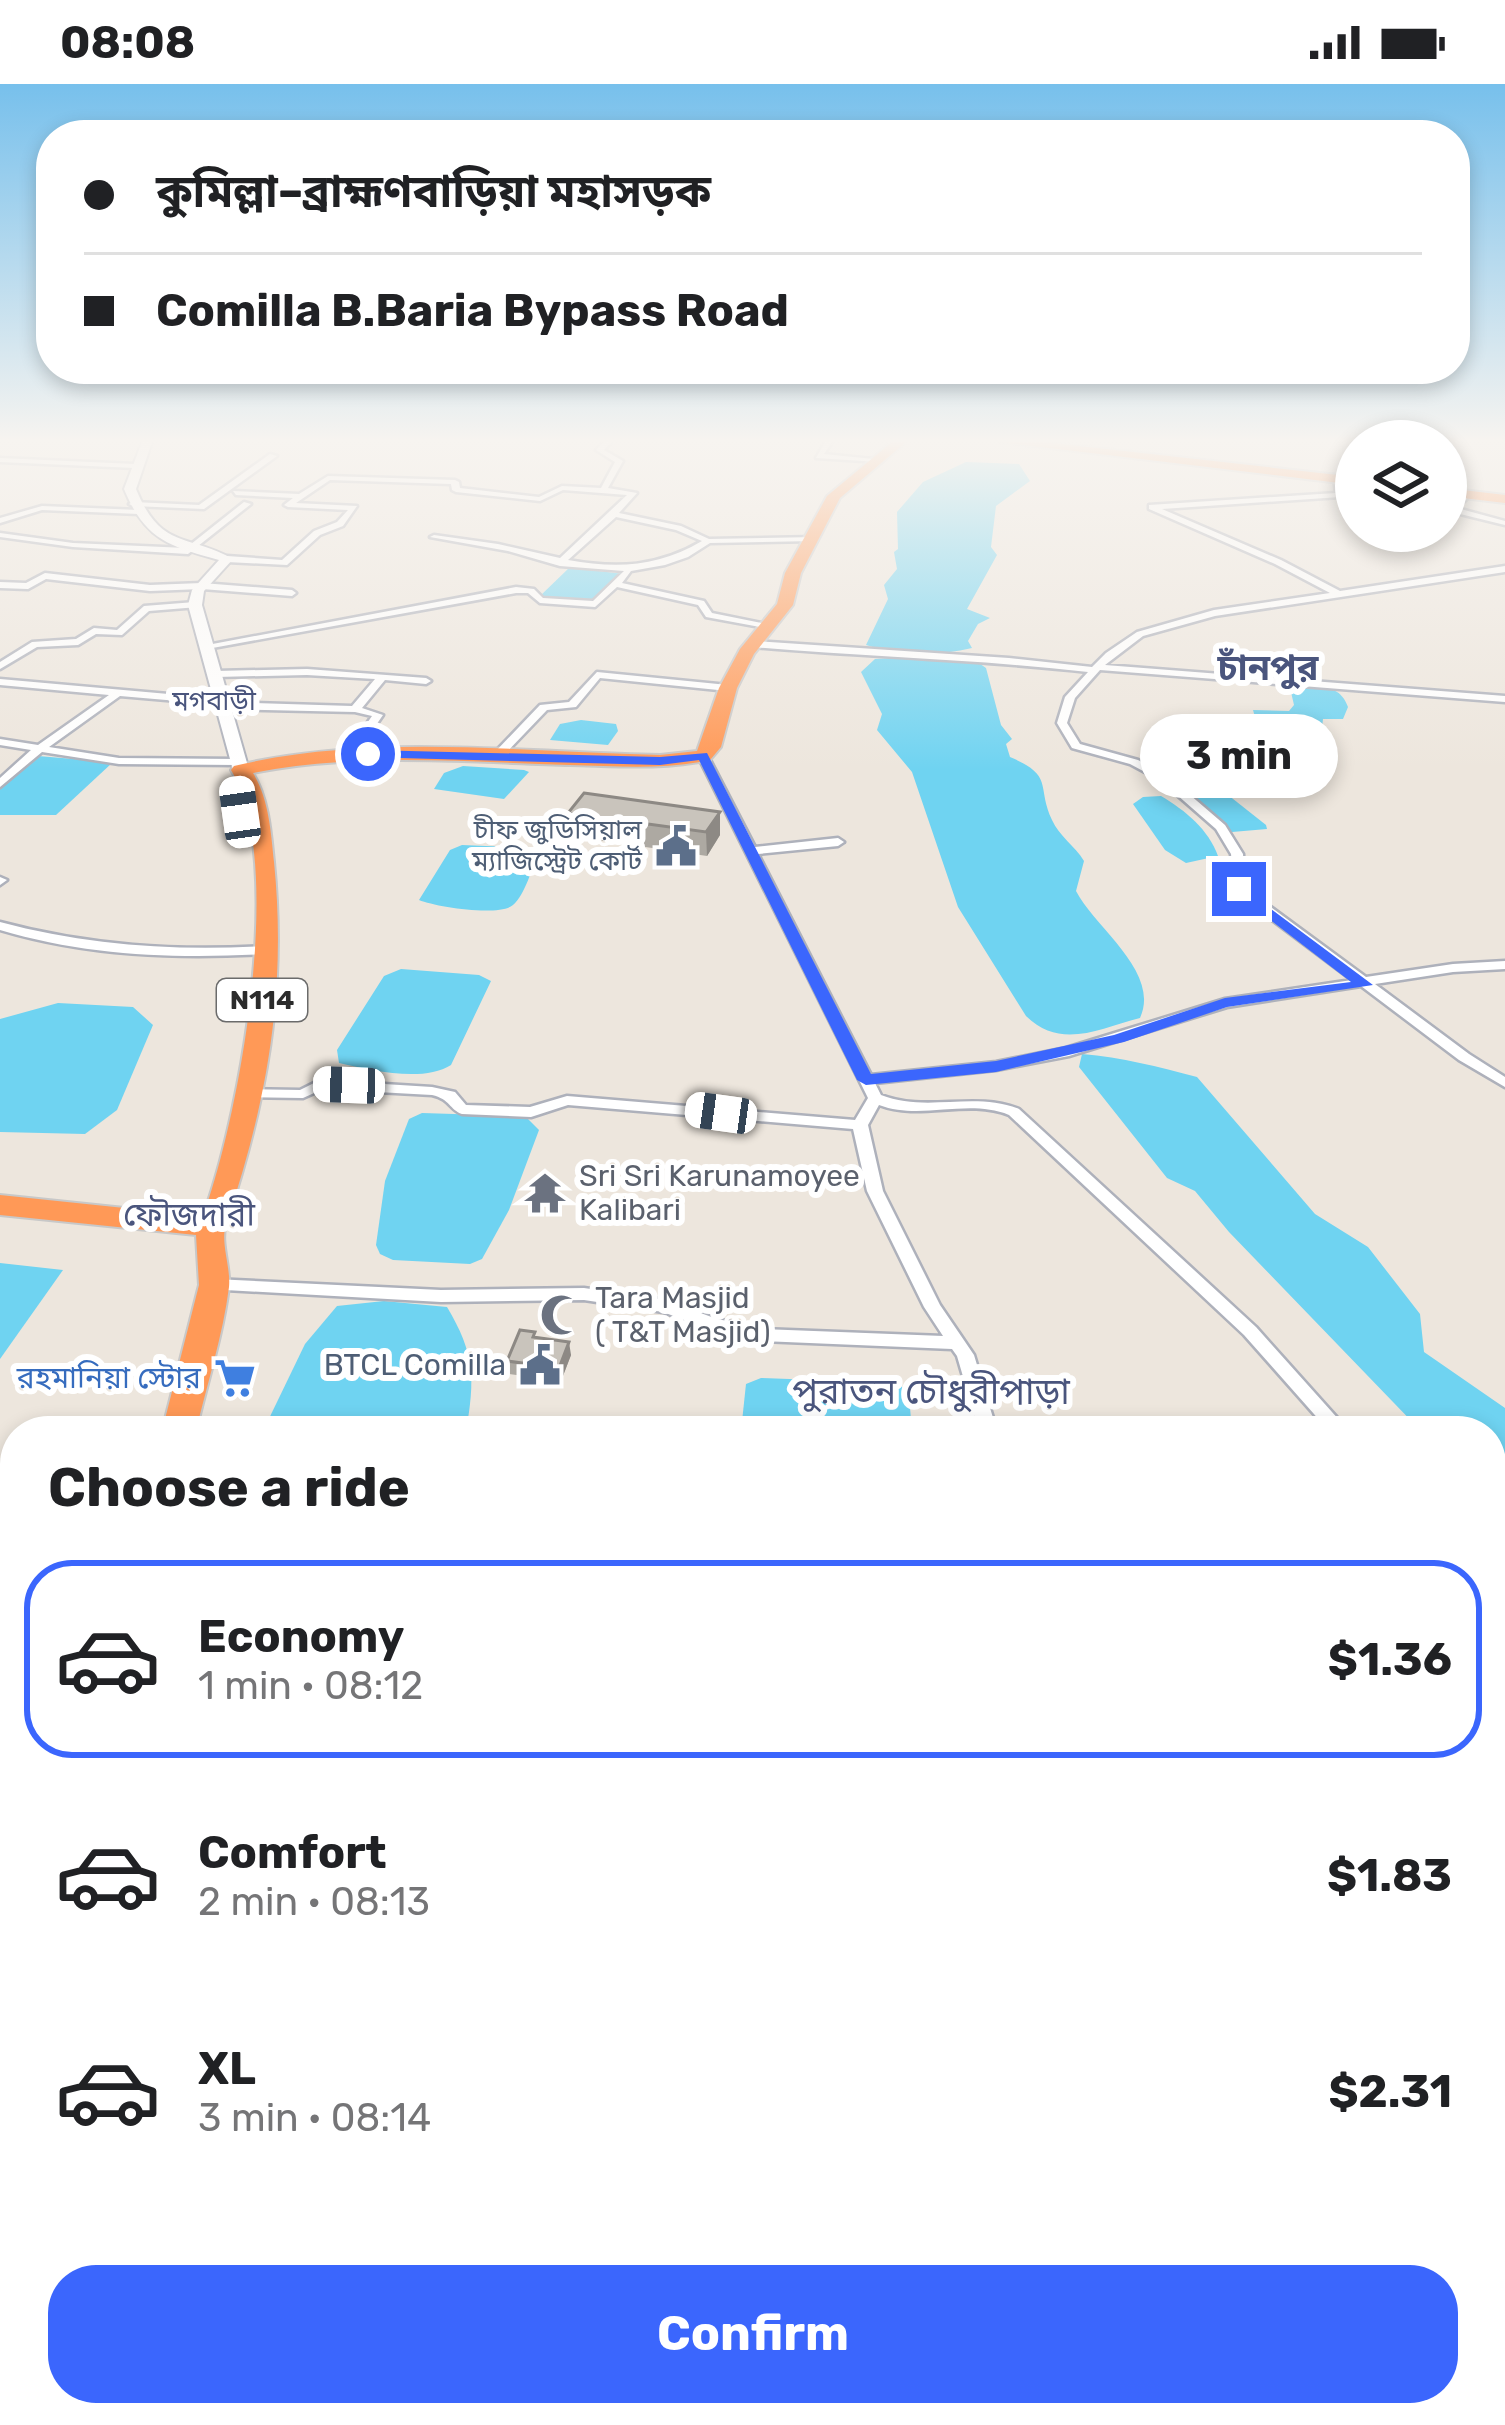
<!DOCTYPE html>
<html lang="en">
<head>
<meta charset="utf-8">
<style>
	body { margin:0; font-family:Rubik,"Noto Sans Bengali",sans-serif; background:#f2f2f2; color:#202124; height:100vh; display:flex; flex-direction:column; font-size:45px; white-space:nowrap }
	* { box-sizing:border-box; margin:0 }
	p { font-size:39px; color:#757577 }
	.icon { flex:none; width:66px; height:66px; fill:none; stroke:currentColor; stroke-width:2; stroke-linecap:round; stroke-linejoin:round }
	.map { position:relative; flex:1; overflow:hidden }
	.side { position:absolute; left:0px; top:1332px; width:1506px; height:1011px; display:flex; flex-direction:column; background:#fff; border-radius:48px 48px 0 0; box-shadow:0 6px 18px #0003 }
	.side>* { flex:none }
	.guide { position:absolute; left:36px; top:36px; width:1434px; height:264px; border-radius:48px; box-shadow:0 6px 18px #0003; display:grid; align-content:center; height:264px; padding:0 48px; background:#fff }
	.buttons { position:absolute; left:1335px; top:336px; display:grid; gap:24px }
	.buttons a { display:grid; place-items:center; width:132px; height:132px; border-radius:50%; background:#fff; box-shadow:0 6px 18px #0003; font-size:60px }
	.end { position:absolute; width:54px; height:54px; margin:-27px; border:15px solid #3b66fd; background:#fff; box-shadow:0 0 0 6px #fff }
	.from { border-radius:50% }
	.bubble { position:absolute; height:84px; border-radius:42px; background:#fff; box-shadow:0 6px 18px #0003; font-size:39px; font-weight:700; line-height:84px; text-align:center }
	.car { position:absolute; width:36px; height:72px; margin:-36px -18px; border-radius:15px; box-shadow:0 0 9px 3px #0007; background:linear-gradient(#fff 24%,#345 0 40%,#fff 0 76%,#345 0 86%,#fff 0) }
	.guide b { display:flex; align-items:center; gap:42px; height:114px; font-size:45px }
	.guide b+b { border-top:3px solid #e0e0e0 }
	.guide i { width:30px; height:30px; background:#202124 }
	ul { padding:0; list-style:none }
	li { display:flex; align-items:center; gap:36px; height:198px; margin:0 24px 18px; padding:0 24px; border:6px solid transparent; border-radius:48px }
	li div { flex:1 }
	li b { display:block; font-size:45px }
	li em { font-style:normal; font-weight:700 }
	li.on { border-color:#3b66fd }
	li>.icon { width:108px; height:108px; stroke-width:1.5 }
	h2 { padding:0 48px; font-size:54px; line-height:144px }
	.primary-button { display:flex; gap:24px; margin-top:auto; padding:24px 48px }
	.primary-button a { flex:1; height:138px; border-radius:48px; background:#3b66fd; color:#fff; font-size:48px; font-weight:700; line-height:138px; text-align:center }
	.status { display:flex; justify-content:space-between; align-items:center; height:84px; padding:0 60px; background:#fff; direction:ltr }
	.status svg { height:33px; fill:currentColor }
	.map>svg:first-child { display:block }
</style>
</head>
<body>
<div class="status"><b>08:08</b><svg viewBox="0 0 49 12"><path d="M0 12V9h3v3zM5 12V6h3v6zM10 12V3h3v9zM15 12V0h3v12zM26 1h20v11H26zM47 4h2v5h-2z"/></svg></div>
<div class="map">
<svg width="1505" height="2341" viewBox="0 0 1505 2341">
	<rect width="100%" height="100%" fill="#ede6dd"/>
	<!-- water -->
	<g fill="#6fd3f1">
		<path d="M966,378L1019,380L1030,397L996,422L991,463L997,471L967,525L990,534L978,540L968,557L972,564C938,572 899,572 866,561L888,515L884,501L897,485L894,468L898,465L897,428L923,398Z"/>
		<polygon points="569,484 573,484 624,490 595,517 540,512"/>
		<path d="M905,573L976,577L986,584L1001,641L1012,655L1006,660L1010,673C1055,692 1036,702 1052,736C1059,752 1075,762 1084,777L1076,807C1095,844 1161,888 1140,934C1098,945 1061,966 1026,932L958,823L912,688L877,646L882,630L861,588L875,575Z"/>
		<path d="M1312,601C1330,603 1342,606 1348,623L1343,635H1323L1322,644L1288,643V648L1257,640L1253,626L1289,627L1294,621L1291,608Z"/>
		<polygon points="581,636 616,640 618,647 608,661 550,656 560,640"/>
		<polygon points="38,672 110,678 112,679 56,731 0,731 0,704"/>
		<polygon points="463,682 524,686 529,688 504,715 434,705 444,689"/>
		<polygon points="1223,707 1266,741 1267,745 1232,748 1192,712"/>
		<path d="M1161,712C1186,727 1208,745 1218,772L1186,779L1165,766L1133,720L1143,713Z"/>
		<path d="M462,761L530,764L538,769C532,784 525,811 513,821C499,833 436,823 419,816L450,766Z"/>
		<path d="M401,885L479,891L491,897L451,981C423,999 370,986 339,979L337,966L384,892Z"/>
		<polygon points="58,919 133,923 153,941 117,1026 85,1050 0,1048 0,935"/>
		<path d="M1082,970C1122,973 1158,983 1197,993L1315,1130L1368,1163L1420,1230L1424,1268L1505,1324V1434L1491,1419V1347H1421L1229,1148L1195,1107L1167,1094L1079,983Z"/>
		<polygon points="422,1029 515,1032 527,1034 539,1046 509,1126 482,1175 470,1180 393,1176 380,1170 376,1161 385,1097 409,1035"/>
		<polygon points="0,1179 63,1186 0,1275"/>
		<path d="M384,1217L447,1223C475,1270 475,1294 466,1347H263L305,1260L337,1222Z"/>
		<polygon points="761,1294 899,1299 909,1312 912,1347 741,1347 746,1300"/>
	</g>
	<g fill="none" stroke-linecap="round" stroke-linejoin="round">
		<!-- street casing -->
		<g stroke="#aeb1bb" stroke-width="5">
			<g id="street">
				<path d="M604,358H611L604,366L623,377L608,404L637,409L619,429L681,442L709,455L817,453L814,457L710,459L688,473L665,481L631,487L622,499L704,517L712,529L771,541V545L706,533L698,521L617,503L595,523L540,519L528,509H516L207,565L202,562L516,503L534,505L543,514L593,517L624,487L560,482L508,467L430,453L434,451L498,460L560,474L627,411L563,406L540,417L456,408L452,406L451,400L330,396L296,419L357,422L343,442L320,451L287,481L227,478L223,475L227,472L282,476L314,447L337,438L348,426L288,423L284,421L293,414L236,411L233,407L299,410L328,392L455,396L459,398L460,404L539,413L562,402L601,404L615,378L596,366ZM616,433L676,446L702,457C658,483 617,485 568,476Z"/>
				<polygon points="825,358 832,358 824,370 883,376 879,378 816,374"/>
				<polygon points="270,370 277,372 204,425 133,422 129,420 133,418 199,421"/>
				<polygon points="0,374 135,380 139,382 135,384 0,378"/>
				<path d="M1338,393L1342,395L1344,411L1340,413L1162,425L1281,476L1340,507L1505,482V488L1215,532L1143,552L1105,581L1505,612V618L1100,586L1075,614L1067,639L1080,660L1138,676L1168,692L1225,741L1243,770L1245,804L1366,893L1453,880L1505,877V885L1453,888L1375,900L1469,970L1505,993V1003L1459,976L1361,902L1227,923L1069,972L996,986L875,999L881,1011C926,1029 974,1007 1019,1025L1256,1243L1349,1347H1329L1244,1251L1009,1031C967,1014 921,1037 879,1021L868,1041L883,1107L940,1221L974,1271L997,1347H979L957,1272L952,1265L760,1257L708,1245L663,1228L584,1216L441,1218L208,1205L206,1201L208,1197L214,1195L441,1206L584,1204L665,1216L717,1235L760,1245L943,1252L924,1223L867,1107L853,1045L568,1021L531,1033L462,1030C450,1026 450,1015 432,1011L323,1005L303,1014L247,1013L240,1009L247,1005L300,1006L320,996L432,1003L455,1008L466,1021L530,1023L567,1012L855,1036L868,1014L698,672L703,669L708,672L755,763L838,754L844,758L838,762L758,770L871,991L996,978L1066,964L1225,915L1352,896L1235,808L1231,770L1216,745L1160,696L1130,680L1072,664L1057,639L1065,613L1088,588C976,575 864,573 753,563L748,560L753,557L1009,574L1092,583L1106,569L1137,548L1214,526L1330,509L1275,480L1149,425V421L1336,409L1334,395Z"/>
				<polygon points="1465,408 1472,410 1457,424 1505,437 1505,441 1448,427 1448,423"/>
				<polygon points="244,418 251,420 188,470 73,463 0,453 0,449 73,459 186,464"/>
				<polygon points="42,422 139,426 143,428 139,430 42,426 0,439 0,434"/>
				<polygon points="45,489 150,501 202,499 292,506 296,509 292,512 202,505 150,507 46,495 28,505 0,504 0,498 26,499"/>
				<polygon points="195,518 198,519 198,523 149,527 122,551 96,550 78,561 37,563 0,585 0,578 32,558 76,555 94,544 117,546 144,522"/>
				<polygon points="307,585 426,594 431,597 426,600 385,596 362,624 383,631 354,673 350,674 345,671 372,632 355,628 220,625 201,619 120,612 49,663 119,674 237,675 242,678 237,681 119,680 42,668 0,703 0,694 31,666 0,661 0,655 38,661 109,611 0,601 0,595 202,613 217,618 352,622 375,595 307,591 216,593 211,590 216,587"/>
				<polygon points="597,588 728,601 733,604 728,607 600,594 576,623 547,626 502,673 494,673 494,669 540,621 569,618"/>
				<polygon points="0,793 7,796 0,801"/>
				<path d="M0,838C89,862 176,867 267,862L273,866L267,870C176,875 87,872 0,846Z"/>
				<polygon points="1491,1550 1505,1558 1505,1580 1491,1572"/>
				<polygon points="0,1687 15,1695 15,1719 0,1711"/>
				<path d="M15,1821C15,1840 21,1865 0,1873C0,1854 0,1829 15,1821Z"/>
				<polygon points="1214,2328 1244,2328 1246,2341 1216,2341"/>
			</g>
		</g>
		<!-- secondary casing -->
		<g stroke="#aeb1bb" stroke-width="4">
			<g id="secondary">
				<path d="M142,358H152L136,405C161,466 186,449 233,475L204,507L202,521L249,686L247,689L233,686L188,521L192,506L219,476C169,462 145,456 124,405Z"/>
				<polygon points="15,1392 15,1420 0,1428 0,1400"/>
			</g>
		</g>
		<!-- primary casing -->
		<g stroke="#c8c8c8" stroke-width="5">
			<polygon id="primary" points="373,2328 421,2328 418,2341 368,2341"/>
		</g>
		<!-- highway casing -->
		<g stroke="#c8c8c8" stroke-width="4">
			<g id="highway">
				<path d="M892,358H906L840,414L801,489L793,521L754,570L737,604L721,663L710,676C664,686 617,682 570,681C465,678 357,668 253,689C269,715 271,749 274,778C287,907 267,1019 226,1140C220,1159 231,1183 229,1203C223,1251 207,1300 196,1347H162L199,1201L196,1151L0,1131V1111L201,1132L206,1123C240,1025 286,778 231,686L234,682C371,649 520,668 660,671L697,667L719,604L740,565L777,520L785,489L827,412Z"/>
				<polygon points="1000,358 1043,358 1356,393 1356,401"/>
				<polygon points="1446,404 1505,411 1505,419 1446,412"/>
				<polygon points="1099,2328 1173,2328 1178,2341 1104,2341"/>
			</g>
		</g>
		<!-- street -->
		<use href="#street" fill="#fff" fill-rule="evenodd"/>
		<!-- secondary -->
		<use href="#secondary" fill="#fff" fill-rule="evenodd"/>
		<!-- primary -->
		<use href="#primary" fill="#f3ca5d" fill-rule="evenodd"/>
		<!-- highway -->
		<use href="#highway" fill="#ff9957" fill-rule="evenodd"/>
	</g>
	<!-- wall -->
	<g fill="#ada9a2">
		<polygon points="720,728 720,751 707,772 570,752 568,729"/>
		<polygon points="536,1253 571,1271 561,1297 509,1290 507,1277"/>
	</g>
	<!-- shaded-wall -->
	<g fill="#8d8984">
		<polygon points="720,728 720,751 707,772 706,748"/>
		<polygon points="569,1258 571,1271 561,1297 559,1284"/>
	</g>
	<!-- building -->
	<g fill="#c9c4bc" stroke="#8d8984" stroke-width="3">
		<polygon points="584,709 720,728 706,748 568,729"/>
		<polygon points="520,1246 535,1248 533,1253 569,1258 559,1284 507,1277"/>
	</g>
	<!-- sky -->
	<linearGradient id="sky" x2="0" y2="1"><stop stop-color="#77c0ec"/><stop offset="0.52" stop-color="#f7f4f0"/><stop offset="1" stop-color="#f7f4f0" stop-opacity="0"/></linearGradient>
	<rect width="1505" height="686" fill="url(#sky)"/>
	<!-- route -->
	<polygon fill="#3b66fd" points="368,666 660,673 707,669 871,990 996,977 1114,951 1225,914 1351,898 1234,808 1239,801 1373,901 1227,923 1124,958 996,988 866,1001 857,996 699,676 660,681 363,673"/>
	<!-- icons -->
	<defs>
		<g id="civic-bare" transform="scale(3.24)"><path d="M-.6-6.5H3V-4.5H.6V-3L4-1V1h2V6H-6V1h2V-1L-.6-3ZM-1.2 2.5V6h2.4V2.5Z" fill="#5c6f8a" stroke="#fff" stroke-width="2.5" paint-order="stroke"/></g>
		<g id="temple-bare" transform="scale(3.24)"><path d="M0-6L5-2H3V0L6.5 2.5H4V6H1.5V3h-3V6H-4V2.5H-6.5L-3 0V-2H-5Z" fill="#6b7280" stroke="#fff" stroke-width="2.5" paint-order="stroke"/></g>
		<g id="mosque-bare" transform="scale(3.24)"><path d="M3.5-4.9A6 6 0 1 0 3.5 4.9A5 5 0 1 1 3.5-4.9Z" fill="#6b7280" stroke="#fff" stroke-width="2.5" paint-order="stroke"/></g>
		<g id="supermarket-bare" transform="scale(3.24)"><path d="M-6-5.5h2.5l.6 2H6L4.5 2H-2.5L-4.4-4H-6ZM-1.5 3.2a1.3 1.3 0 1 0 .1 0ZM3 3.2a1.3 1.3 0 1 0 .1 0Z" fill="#3f7fe0" stroke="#fff" stroke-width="2.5" paint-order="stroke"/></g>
	</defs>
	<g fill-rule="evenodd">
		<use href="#civic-bare" x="676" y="762"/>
		<use href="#temple-bare" x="545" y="1109"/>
		<use href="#mosque-bare" x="561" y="1231"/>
		<use href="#civic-bare" x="540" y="1281"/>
		<use href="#supermarket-bare" x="235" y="1294"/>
	</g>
	<g text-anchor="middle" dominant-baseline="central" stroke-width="12" stroke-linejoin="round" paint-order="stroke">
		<!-- far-neighbourhood labels -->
		<g font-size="27" fill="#4a557d" stroke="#fff">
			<text x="214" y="617">মগবাড়ী</text>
		</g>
		<!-- far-service labels -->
		<g font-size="27" fill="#4e5e75" stroke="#fff" text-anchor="end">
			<text x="642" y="746">চীফ জুডিসিয়াল<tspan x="642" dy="31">ম্যাজিস্ট্রেট কোর্ট</tspan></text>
		</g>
		<!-- shield labels -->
		<rect fill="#fff" stroke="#6b6b6b" stroke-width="3" x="217" y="895" width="90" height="42" rx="9"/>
		<g font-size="27" font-weight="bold" fill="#2b2b2b">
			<text x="262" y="916">N114</text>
		</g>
		<!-- worship labels -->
		<g font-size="30" fill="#5b616d" stroke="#fff" text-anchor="start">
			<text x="579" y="1092">Sri Sri Karunamoyee<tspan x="579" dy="34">Kalibari</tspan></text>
			<text x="595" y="1214">Tara Masjid<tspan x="595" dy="34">( T&amp;T Masjid)</tspan></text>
		</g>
		<!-- service labels -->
		<g font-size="30" fill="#4e5e75" stroke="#fff" text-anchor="end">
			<text x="506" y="1281">BTCL Comilla</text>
		</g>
		<!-- shop labels -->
		<g font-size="30" fill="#366cbe" stroke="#fff" text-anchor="end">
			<text x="201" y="1294">রহমানিয়া স্টোর</text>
		</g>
		<!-- neighbourhood labels -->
		<g font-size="33" fill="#4a557d" stroke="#fff">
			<text x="189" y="1130">ফৌজদারী</text>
		</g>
		<!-- far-district labels -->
		<g font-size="36" font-weight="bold" fill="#4a557d" stroke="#fff">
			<text x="1268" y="583">চাঁনপুর</text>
		</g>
		<!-- quarter labels -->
		<g font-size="36" fill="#4a557d" stroke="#fff">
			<text x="931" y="1307">পুরাতন চৌধুরীপাড়া</text>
		</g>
	</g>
</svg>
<div class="buttons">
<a><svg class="icon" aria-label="layers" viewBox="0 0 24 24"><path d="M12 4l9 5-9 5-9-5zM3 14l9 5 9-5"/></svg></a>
</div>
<i class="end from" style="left:368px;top:670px"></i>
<i class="end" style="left:1239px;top:805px"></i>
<div class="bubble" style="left:1140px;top:630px;width:198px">3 min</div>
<i class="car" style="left:240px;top:728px;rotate:352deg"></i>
<i class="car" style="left:349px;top:1001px;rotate:272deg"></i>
<i class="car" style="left:721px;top:1029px;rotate:278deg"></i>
<div class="guide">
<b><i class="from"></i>কুমিল্লা–ব্রাহ্মণবাড়িয়া মহাসড়ক</b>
<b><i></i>Comilla B.Baria Bypass Road</b>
</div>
<section class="side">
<h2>Choose a ride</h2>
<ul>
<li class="on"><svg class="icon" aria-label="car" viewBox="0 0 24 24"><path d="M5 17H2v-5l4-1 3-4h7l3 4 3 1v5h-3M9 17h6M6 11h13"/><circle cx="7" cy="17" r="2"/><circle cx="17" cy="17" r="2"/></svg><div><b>Economy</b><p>1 min · 08:12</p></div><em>$1.36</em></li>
<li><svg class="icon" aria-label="car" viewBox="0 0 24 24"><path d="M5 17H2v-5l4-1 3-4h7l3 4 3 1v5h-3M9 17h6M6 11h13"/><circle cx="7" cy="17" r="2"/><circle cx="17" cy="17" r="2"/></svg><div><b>Comfort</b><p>2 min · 08:13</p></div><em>$1.83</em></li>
<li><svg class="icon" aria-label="car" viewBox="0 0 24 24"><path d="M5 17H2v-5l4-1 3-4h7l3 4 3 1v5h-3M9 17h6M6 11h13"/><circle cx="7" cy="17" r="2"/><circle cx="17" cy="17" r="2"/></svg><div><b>XL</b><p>3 min · 08:14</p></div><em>$2.31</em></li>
</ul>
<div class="primary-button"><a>Confirm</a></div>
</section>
</div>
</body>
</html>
